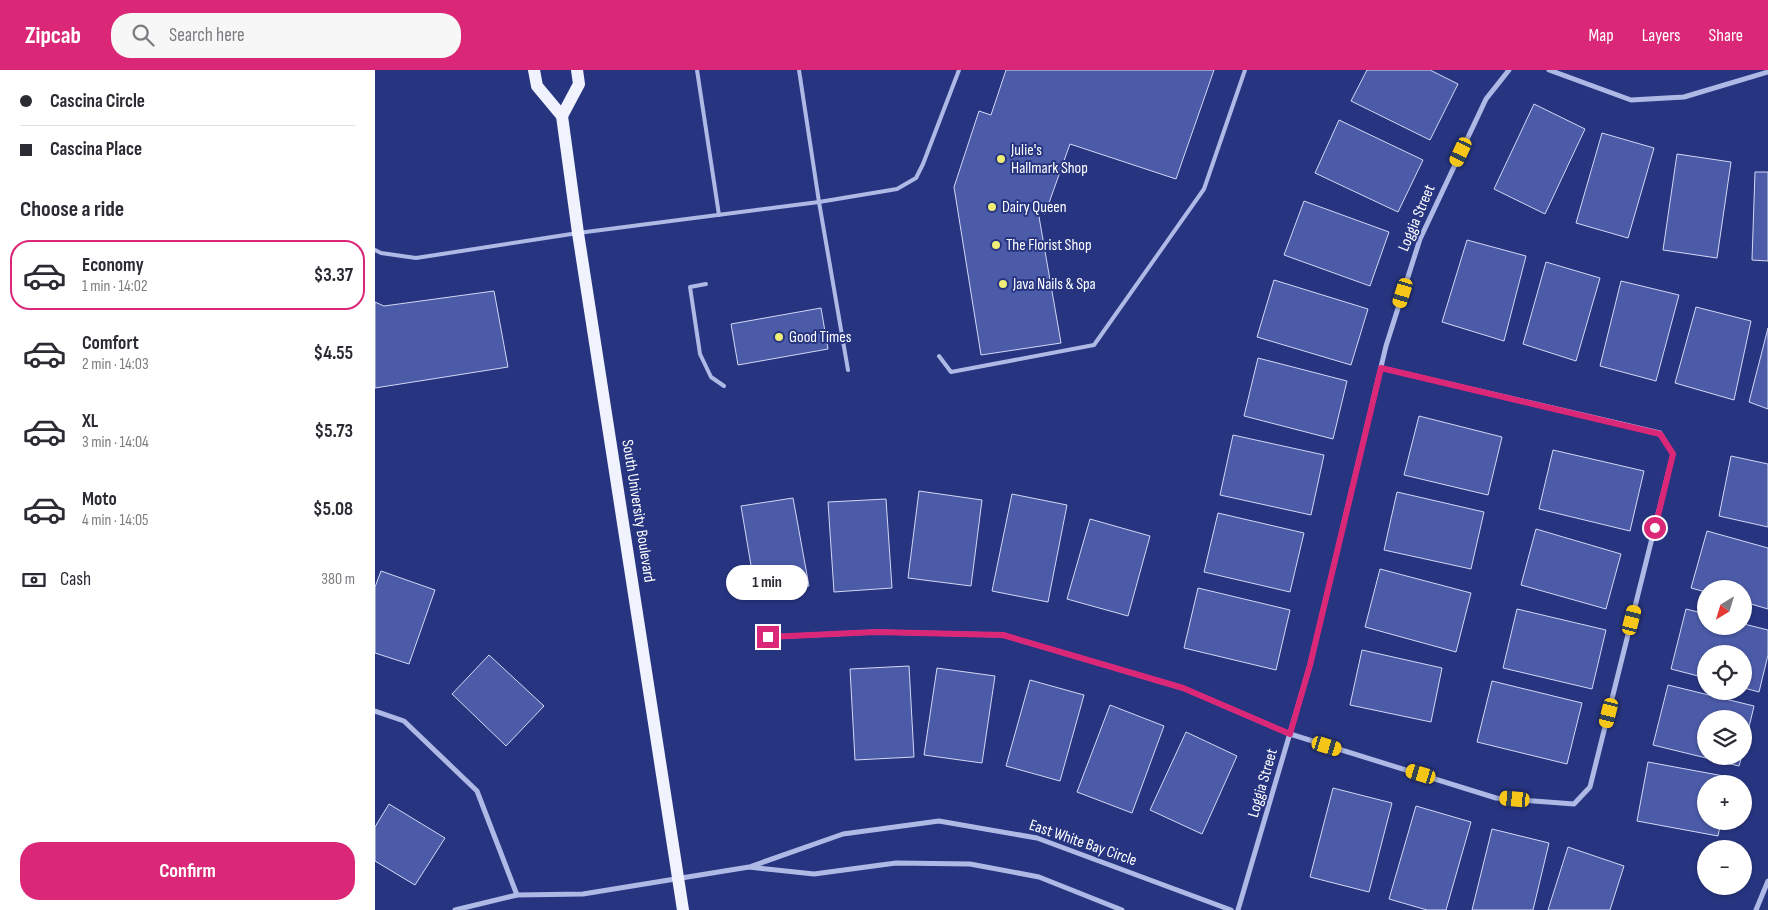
<!DOCTYPE html>
<html lang="en">
<head>
<meta charset="utf-8">
<style>
	body { margin:0; font-family:"Sofia Sans Condensed",sans-serif; background:#f7f7f7; color:#2b2b33; height:100vh; display:flex; flex-direction:column; font-size:19px; white-space:nowrap }
	* { box-sizing:border-box; margin:0 }
	p { font-size:16px; color:#7c7c81 }
	.icon { flex:none; width:28px; height:28px; fill:none; stroke:currentColor; stroke-width:2; stroke-linecap:round; stroke-linejoin:round }
	.map { position:relative; flex:1; overflow:hidden }
	.side { display:flex; flex-direction:column; background:#fff; width:375px }
	.side>* { flex:none }
	.guide { display:grid; align-content:center; height:110px; padding:0 20px; background:#fff }
	.needle { width:32px; rotate:218deg }
	.controls { position:absolute; left:1322px; top:510px; display:grid; gap:10px }
	.controls a { display:grid; place-items:center; width:55px; height:55px; border-radius:50%; background:#fff; box-shadow:0 1px 4px #0004; font-size:25px }
	.end { position:absolute; width:22px; height:22px; margin:-11px; border:6px solid #db2777; background:#fff; box-shadow:0 0 0 2px #fff }
	.from { border-radius:50% }
	.bubble { position:absolute; height:35px; border-radius:18px; background:#fff; box-shadow:0 1px 4px #0004; font-size:16px; font-weight:700; line-height:35px; text-align:center }
	.car { position:absolute; width:15px; height:30px; margin:-15px -8px; border-radius:6px; box-shadow:0 0 4px 1px #0007; background:linear-gradient(#f5c518 24%,#345 0 40%,#f5c518 0 76%,#345 0 86%,#f5c518 0) }
	.guide b { display:flex; align-items:center; gap:18px; height:48px; font-size:19px }
	.guide b+b { border-top:1px solid #e1e1e2 }
	.guide i { width:12px; height:12px; background:#2b2b33 }
	ul { padding:0; list-style:none }
	li { display:flex; align-items:center; gap:15px; height:70px; margin:0 10px 8px; padding:0 10px; border:2px solid transparent; border-radius:20px }
	li div { flex:1 }
	li b { display:block; font-size:19px }
	li em { font-style:normal; font-weight:700 }
	li.current { border-color:#db2777 }
	li>.icon { width:45px; height:45px; stroke-width:1.5 }
	h2 { padding:0 20px; font-size:22px; line-height:60px }
	.pay { display:flex; align-items:center; gap:12px; height:55px; padding:0 20px; font-size:19px }
	.pay p { margin-inline-start:auto }
	.action { display:flex; gap:10px; margin-top:auto; padding:10px 20px }
	.action a { flex:1; height:58px; border-radius:20px; background:#db2777; color:#fff; font-size:20px; font-weight:700; line-height:58px; text-align:center }
	header { display:flex; align-items:center; gap:30px; box-sizing:border-box; height:70px; padding:0 25px; background:#db2777; color:#fff }
	header strong { font-size:24px }
	nav { display:flex; gap:28px; margin-inline-start:auto; font-size:18px }
	.search { width:350px; height:45px; background:#f7f7f7; display:flex; align-items:center; gap:12px; box-sizing:border-box; padding:0 18px; border-radius:20px; color:#7c7c81; font-size:19px }
	main { display:flex; flex:1; min-height:0 }
	.map>svg:first-child { display:block }
</style>
</head>
<body>
<header>
<strong>Zipcab</strong>
<div class="search"><svg class="icon" aria-label="search" viewBox="0 0 24 24"><circle cx="10" cy="10" r="6"/><path d="M15 15l6 6"/></svg>Search here</div>
<nav><a>Map</a><a>Layers</a><a>Share</a></nav>
</header>
<main>
<section class="side">
<div class="guide">
<b><i class="from"></i>Cascina Circle</b>
<b><i></i>Cascina Place</b>
</div>
<h2>Choose a ride</h2>
<ul>
<li class="current"><svg class="icon" aria-label="car" viewBox="0 0 24 24"><path d="M5 17H2v-5l4-1 3-4h7l3 4 3 1v5h-3M9 17h6M6 11h13"/><circle cx="7" cy="17" r="2"/><circle cx="17" cy="17" r="2"/></svg><div><b>Economy</b><p>1 min · 14:02</p></div><em>$3.37</em></li>
<li><svg class="icon" aria-label="car" viewBox="0 0 24 24"><path d="M5 17H2v-5l4-1 3-4h7l3 4 3 1v5h-3M9 17h6M6 11h13"/><circle cx="7" cy="17" r="2"/><circle cx="17" cy="17" r="2"/></svg><div><b>Comfort</b><p>2 min · 14:03</p></div><em>$4.55</em></li>
<li><svg class="icon" aria-label="car" viewBox="0 0 24 24"><path d="M5 17H2v-5l4-1 3-4h7l3 4 3 1v5h-3M9 17h6M6 11h13"/><circle cx="7" cy="17" r="2"/><circle cx="17" cy="17" r="2"/></svg><div><b>XL</b><p>3 min · 14:04</p></div><em>$5.73</em></li>
<li><svg class="icon" aria-label="car" viewBox="0 0 24 24"><path d="M5 17H2v-5l4-1 3-4h7l3 4 3 1v5h-3M9 17h6M6 11h13"/><circle cx="7" cy="17" r="2"/><circle cx="17" cy="17" r="2"/></svg><div><b>Moto</b><p>4 min · 14:05</p></div><em>$5.08</em></li>
</ul>
<div class="pay"><svg class="icon" aria-label="cash" viewBox="0 0 24 24"><path d="M3 7h18v10H3z"/><circle cx="12" cy="12" r="2"/></svg>Cash<p>380 m</p></div>
<div class="action"><a>Confirm</a></div>
</section>
<div class="map">
<svg width="1393" height="840" viewBox="0 0 1393 840">
	<rect width="100%" height="100%" fill="#273581"/>
	<!-- building -->
	<g fill="#4b5ba8" stroke="#d2d8f5">
		<polygon points="631,0 839,0 801,109 695,74 670,144 663,141 686,273 606,285 579,117 604,41 616,45"/>
		<polygon points="992,0 1055,0 1083,14 1055,70 976,31"/>
		<polygon points="1159,34 1210,59 1170,144 1119,119"/>
		<polygon points="964,50 1048,90 1023,142 940,103"/>
		<polygon points="1227,63 1279,78 1253,168 1201,153"/>
		<polygon points="1302,84 1356,92 1342,188 1288,180"/>
		<polygon points="1380,102 1393,102 1393,191 1377,190"/>
		<polygon points="929,131 1014,162 995,216 909,185"/>
		<polygon points="1092,170 1151,186 1129,271 1067,252"/>
		<polygon points="1171,192 1225,208 1201,291 1148,274"/>
		<polygon points="899,210 993,239 976,295 882,267"/>
		<polygon points="1246,211 1304,225 1281,311 1225,296"/>
		<polygon points="119,221 133,297 0,318 0,232 9,236"/>
		<polygon points="1321,237 1376,251 1359,330 1300,313"/>
		<polygon points="446,238 453,279 363,295 356,254"/>
		<polygon points="1393,258 1393,339 1374,332"/>
		<polygon points="883,288 972,311 958,369 869,346"/>
		<polygon points="1044,346 1127,367 1113,425 1029,405"/>
		<polygon points="858,365 949,385 936,445 845,425"/>
		<polygon points="1178,380 1269,401 1255,461 1164,439"/>
		<polygon points="1356,386 1393,394 1393,457 1344,446"/>
		<polygon points="544,421 607,430 596,516 533,508"/>
		<polygon points="1022,422 1109,442 1096,499 1009,480"/>
		<polygon points="637,424 692,435 673,532 617,521"/>
		<polygon points="418,428 434,516 381,525 366,436"/>
		<polygon points="511,429 517,518 459,522 453,432"/>
		<polygon points="843,443 929,463 915,522 829,502"/>
		<polygon points="715,449 775,466 753,546 692,529"/>
		<polygon points="1161,459 1246,484 1231,539 1146,515"/>
		<polygon points="1332,461 1393,478 1393,539 1369,532 1369,519 1331,519 1331,522 1316,518"/>
		<polygon points="1005,499 1096,523 1081,582 990,557"/>
		<polygon points="6,501 60,520 34,594 0,583 0,517"/>
		<polygon points="823,518 915,540 901,600 809,578"/>
		<polygon points="1142,539 1231,560 1217,619 1128,598"/>
		<polygon points="1311,539 1331,544 1331,556 1369,556 1369,554 1393,560 1393,585 1384,622 1369,618 1369,584 1331,584 1331,608 1296,599"/>
		<polygon points="987,580 1067,598 1056,652 975,635"/>
		<polygon points="114,585 169,636 131,676 77,624"/>
		<polygon points="534,596 539,687 480,690 475,599"/>
		<polygon points="562,598 620,606 607,693 549,685"/>
		<polygon points="655,610 709,625 685,711 631,696"/>
		<polygon points="1117,611 1207,633 1192,694 1102,672"/>
		<polygon points="1293,615 1379,636 1369,678 1369,649 1331,649 1331,686 1367,686 1364,696 1278,675"/>
		<polygon points="735,635 789,656 757,743 702,722"/>
		<polygon points="811,662 862,686 827,764 775,740"/>
		<polygon points="1273,692 1354,707 1352,714 1331,714 1331,751 1346,751 1343,766 1262,751"/>
		<polygon points="958,718 1017,733 994,822 935,807"/>
		<polygon points="14,734 70,768 40,815 0,791 0,757"/>
		<polygon points="1041,736 1096,752 1071,840 1052,840 1014,829"/>
		<polygon points="1117,759 1174,773 1158,840 1097,840"/>
		<polygon points="1193,777 1249,796 1235,840 1173,840"/>
	</g>
	<g fill="none" stroke-linecap="round" stroke-linejoin="round">
		<!-- service -->
		<g stroke="#afb9e6" stroke-width="4">
			<polyline points="322,0 344,145"/>
			<polyline points="424,0 444,132 473,300"/>
			<polyline points="0,180 6,183 41,188 203,163 444,132 522,119 541,108 548,94 584,0"/>
			<polyline points="331,214 315,217 325,284 336,307 349,316"/>
			<polyline points="564,286 576,302 719,275 829,119 870,0"/>
		</g>
		<!-- minor -->
		<g stroke="#afb9e6" stroke-width="5">
			<polyline points="1174,0 1256,30 1309,27 1393,2"/>
			<polyline points="393,567 501,562 628,565 808,618 915,664 1121,728 1199,734 1215,717 1298,384 1285,363 1006,298"/>
			<polyline points="0,641 29,651 102,721 142,825"/>
			<polyline points="377,796 468,764 564,751 662,768 856,840"/>
			<polyline points="80,840 142,825 208,824 374,797 439,804 521,793 595,794 664,807 747,840"/>
			<polyline points="863,840 935,595 1011,276 1045,169 1111,29 1134,0"/>
			<polyline points="1381,840 1393,811"/>
		</g>
		<!-- primary -->
		<g stroke="#f0f2fd" stroke-width="12">
			<polyline points="159,0 162,16 187,46 203,163 308,840"/>
			<polyline points="187,46 204,14 202,0"/>
		</g>
	</g>
	<g fill="none" stroke-linecap="round" stroke-linejoin="round">
		<!-- route -->
		<polyline stroke="#db2777" stroke-width="6" points="393,567 501,562 628,565 808,618 915,664 935,595 1006,298 1285,364 1298,384 1280,458"/>
	</g>
	<!-- markers -->
	<g fill="#efed75" stroke="#273581" stroke-width="2">
		<circle cx="626" cy="89" r="5"/>
		<circle cx="617" cy="137" r="5"/>
		<circle cx="621" cy="175" r="5"/>
		<circle cx="628" cy="214" r="5"/>
		<circle cx="404" cy="267" r="5"/>
	</g>
	<g text-anchor="middle" dominant-baseline="central" stroke-width="4" stroke-linejoin="round" paint-order="stroke">
		<!-- poi labels -->
		<g font-size="16" fill="#fff" stroke="#273581" text-anchor="start">
			<text x="636" y="80">Julie's<tspan x="636" dy="18">Hallmark Shop</tspan></text>
			<text x="627" y="137">Dairy Queen</text>
			<text x="631" y="175">The Florist Shop</text>
			<text x="638" y="214">Java Nails &amp; Spa</text>
			<text x="414" y="267">Good Times</text>
		</g>
		<!-- street labels -->
		<g font-size="16" fill="#fff" stroke="#273581">
			<text transform="translate(1042 148) rotate(-67)">Loggia Street</text>
			<text transform="translate(263 441) rotate(81)">South University Boulevard</text>
			<text transform="translate(888 713) rotate(-74)">Loggia Street</text>
			<text transform="translate(708 773) rotate(19)">East White Bay Circle</text>
		</g>
	</g>
</svg>
<div class="controls">
<a><svg class="needle" viewBox="-14 -14 28 28"><path d="M0-13l5 13h-10z" fill="#e53935"/><path d="M0 13l5-13h-10z" fill="#7c7c81"/></svg></a>
<a><svg class="icon" aria-label="locate" viewBox="0 0 24 24"><circle cx="12" cy="12" r="6"/><path d="M12 2v4M12 18v4M2 12h4M18 12h4"/></svg></a>
<a><svg class="icon" aria-label="layers" viewBox="0 0 24 24"><path d="M12 4l9 5-9 5-9-5zM3 14l9 5 9-5"/></svg></a>
<a>+</a>
<a>−</a>
</div>
<i class="end from" style="left:1280px;top:458px"></i>
<i class="end" style="left:393px;top:567px"></i>
<div class="bubble" style="left:351px;top:495px;width:82px">1 min</div>
<i class="car" style="left:1086px;top:82px;rotate:205deg"></i>
<i class="car" style="left:1028px;top:223px;rotate:197deg"></i>
<i class="car" style="left:1257px;top:550px;rotate:14deg"></i>
<i class="car" style="left:1234px;top:643px;rotate:194deg"></i>
<i class="car" style="left:952px;top:676px;rotate:107deg"></i>
<i class="car" style="left:1046px;top:704px;rotate:287deg"></i>
<i class="car" style="left:1140px;top:729px;rotate:275deg"></i>
</div>
</main>
</body>
</html>
